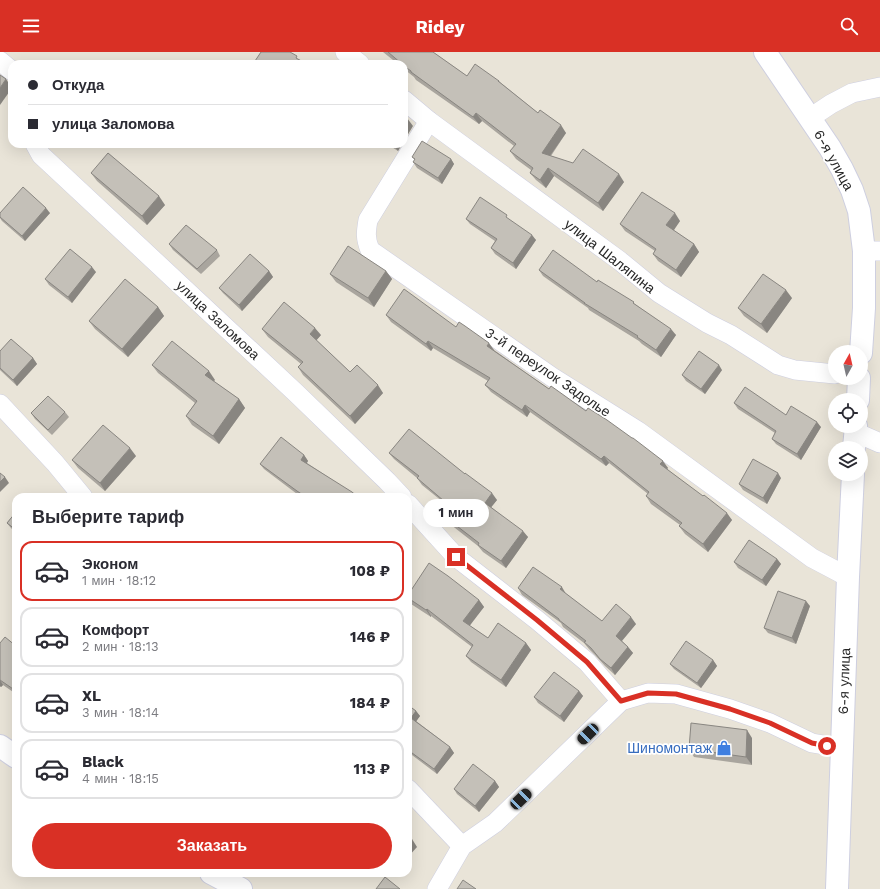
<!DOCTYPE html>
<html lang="ru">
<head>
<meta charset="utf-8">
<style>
	body { margin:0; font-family:"Work Sans",sans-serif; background:#f7f7f7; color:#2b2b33; height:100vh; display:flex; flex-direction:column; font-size:15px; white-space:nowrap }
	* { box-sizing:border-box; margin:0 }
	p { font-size:13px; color:#7c7c81 }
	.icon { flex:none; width:22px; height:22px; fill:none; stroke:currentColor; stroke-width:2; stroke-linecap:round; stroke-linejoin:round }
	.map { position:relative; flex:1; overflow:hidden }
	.side { position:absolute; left:12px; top:441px; width:400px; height:384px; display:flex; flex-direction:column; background:#fff; border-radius:12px; box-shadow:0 4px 16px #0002 }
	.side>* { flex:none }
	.banner { position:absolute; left:8px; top:8px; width:400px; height:88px; border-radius:12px; box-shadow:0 4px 16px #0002; display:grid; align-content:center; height:88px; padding:0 20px; background:#fff }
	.needle { width:26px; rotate:8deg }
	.fabs { position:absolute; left:828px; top:293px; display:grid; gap:8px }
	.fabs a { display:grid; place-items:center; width:40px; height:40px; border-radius:50%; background:#fff; box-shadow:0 4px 16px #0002; font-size:20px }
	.end { position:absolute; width:18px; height:18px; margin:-9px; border:5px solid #d93025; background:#fff; box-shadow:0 0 0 2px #fff }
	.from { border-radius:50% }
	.bubble { position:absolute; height:28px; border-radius:14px; background:#fff; box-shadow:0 4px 16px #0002; font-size:13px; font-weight:700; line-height:28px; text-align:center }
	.car { position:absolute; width:12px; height:24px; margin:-12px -6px; border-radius:5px; box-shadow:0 0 3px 1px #0007; background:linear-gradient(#222 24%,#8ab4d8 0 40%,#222 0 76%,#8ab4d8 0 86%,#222 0) }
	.banner b { display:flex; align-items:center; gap:14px; height:38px; font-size:15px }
	.banner b+b { border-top:1px solid #e1e1e2 }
	.banner i { width:10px; height:10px; background:#2b2b33 }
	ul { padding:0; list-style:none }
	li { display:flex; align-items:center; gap:12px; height:60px; margin:0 8px 6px; padding:0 12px; border:2px solid #e1e1e2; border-radius:12px }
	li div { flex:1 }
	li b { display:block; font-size:15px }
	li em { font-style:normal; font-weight:700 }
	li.current { border-color:#d93025 }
	li>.icon { width:36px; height:36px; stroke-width:1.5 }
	h2 { padding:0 20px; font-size:18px; line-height:48px }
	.cta { display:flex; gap:8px; margin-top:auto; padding:8px 20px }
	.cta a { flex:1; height:46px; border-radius:24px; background:#d93025; color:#fff; font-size:16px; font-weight:700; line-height:46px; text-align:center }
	header { display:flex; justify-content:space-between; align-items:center; height:52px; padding:0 20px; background:#d93025; color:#fff; font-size:18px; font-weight:700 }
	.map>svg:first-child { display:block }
</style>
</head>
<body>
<header><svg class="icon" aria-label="menu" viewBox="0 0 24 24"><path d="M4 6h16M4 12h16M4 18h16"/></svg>Ridey<svg class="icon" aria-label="search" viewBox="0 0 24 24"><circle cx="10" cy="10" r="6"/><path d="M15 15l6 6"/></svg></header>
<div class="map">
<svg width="880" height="837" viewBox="0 0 880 837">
	<rect width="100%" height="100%" fill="#e9e4d8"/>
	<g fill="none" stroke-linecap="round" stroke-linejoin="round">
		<!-- street casing -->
		<g stroke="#cecfe0" stroke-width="20">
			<g id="street">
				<polyline points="345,0 360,12"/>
				<polyline points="0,9 12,19"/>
				<polyline points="404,48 429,69 620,209 659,241 707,271 731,283 778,313 795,318 835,322"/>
				<polyline points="810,66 831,52 852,41 880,35"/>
				<path d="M429,69L368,168C366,180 365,186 370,198L552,325L638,379L812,506L848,525"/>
				<polyline points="35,92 41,103 296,341 387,429 402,445"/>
				<polyline points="864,199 880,199"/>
				<polyline points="0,352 55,411 83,445"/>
				<polyline points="855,380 880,391"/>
				<polyline points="408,452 456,505 537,568 587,610 621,649"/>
				<polyline points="408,737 462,794"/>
				<polyline points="437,837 462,794 495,771 621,649 648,641 676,642 730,657 770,671 812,691 842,696"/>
			</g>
		</g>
		<!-- secondary casing -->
		<g stroke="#cecfe0" stroke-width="24">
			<g id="secondary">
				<polyline points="765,0 830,96 842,117 852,138 859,159 864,199 864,256 861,301"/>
				<polyline points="858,348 859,326"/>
				<polyline points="854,396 856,374"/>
				<polyline points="0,694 16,705"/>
				<polyline points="211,821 241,837"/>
				<polyline points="837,837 848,525 853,422"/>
			</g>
		</g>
		<!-- street -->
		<use href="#street" stroke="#fff" stroke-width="19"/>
		<!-- secondary -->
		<use href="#secondary" stroke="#fff" stroke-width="22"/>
	</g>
	<!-- wall -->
	<g fill="#a9a59e">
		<polygon points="383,0 433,0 467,24 499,29 501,31 538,61 566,81 551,104 624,130 603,159 554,124 546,136 536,128 530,121 531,118 516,107 510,99 514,94 482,69 479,72 416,28 414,25 404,17 404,12 398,12"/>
		<polygon points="387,92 402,92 398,99"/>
		<polygon points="412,105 451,107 454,112 442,132 417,116 413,110 415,108"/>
		<polygon points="91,121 165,153 147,173 97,129"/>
		<polygon points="0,161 50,161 25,189 2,169 0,166"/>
		<polygon points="466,167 510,168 536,188 516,217 495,202 491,196 495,189 470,172"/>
		<polygon points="680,169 673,178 694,192 699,200 681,225 658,209 653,202 655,199 625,179 620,172"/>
		<polygon points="169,192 217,198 220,204 201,222 173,198"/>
		<polygon points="539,218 597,230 635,252 676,283 661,305 642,292 639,289 589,258 588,256 543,224"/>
		<polygon points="269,219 273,225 242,259 223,241 219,236"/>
		<polygon points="386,219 392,227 374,255 336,230 330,222"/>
		<polygon points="96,220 72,251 49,233 45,227"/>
		<polygon points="792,246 767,281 744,264 738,256"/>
		<polygon points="158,255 164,264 128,305 95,277 89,269"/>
		<polygon points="386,263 456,275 494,298 549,337 586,359 668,416 667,417 732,468 708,500 685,482 679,474 680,473 651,452 646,444 648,442 609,411 606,414 530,360 527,365 491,340 485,333 488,329 433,296 431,299 391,270"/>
		<polygon points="262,277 321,283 316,288 350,320 383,341 355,372 303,323 298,315 301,312 268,285"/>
		<polygon points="0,299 33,306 37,312 17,334 0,318"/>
		<polygon points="152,313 215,328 213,329 239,347 245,356 219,392 192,373 186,364 195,351 158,321"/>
		<polygon points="722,318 705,342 686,329 682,323"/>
		<polygon points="734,351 786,363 821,375 801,408 776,392 772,387 775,381 738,357"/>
		<polygon points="65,360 69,365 52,383 35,367 31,361"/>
		<polygon points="389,401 497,448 491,455 528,485 506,516 483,500 478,494 441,465 436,458 443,450 422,433 417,426 394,407"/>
		<polygon points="304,403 308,409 307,411 358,445 301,445 264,417 260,412"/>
		<polygon points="136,404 105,439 78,416 72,408"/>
		<polygon points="781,426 767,452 743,438 739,432"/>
		<polygon points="16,460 16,481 11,476 7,471"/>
		<polygon points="777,507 781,512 766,534 738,516 734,510"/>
		<polygon points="518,536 566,542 602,569 636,572 622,589 628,595 633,601 615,623 605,614 595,603 589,597 584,591 563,575 561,571 522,543"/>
		<polygon points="408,543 479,548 484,555 469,573 488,586 526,591 531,598 506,635 471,610 466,604 472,595 431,564 431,565 411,552 408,548"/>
		<polygon points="810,554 796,592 768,581 764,576"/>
		<polygon points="0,591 16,594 16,642 3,633 1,635 0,634"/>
		<polygon points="713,608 717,614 701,636 674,617 670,612"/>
		<polygon points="579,639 583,644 564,670 538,651 534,645"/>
		<polygon points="408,653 416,659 420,664 416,669 450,695 454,701 437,722 408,700"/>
		<polygon points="752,686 752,713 694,705 689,697"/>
		<polygon points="495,729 499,735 479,760 457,742 454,737"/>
	</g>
	<!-- shaded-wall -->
	<g fill="#898681">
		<polygon points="6,27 12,36 0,53 0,36"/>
		<polygon points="476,61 482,69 479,72 473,65"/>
		<polygon points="407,66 413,74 404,89 404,71"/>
		<polygon points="561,73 566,81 547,108 542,101"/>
		<polygon points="393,92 402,92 398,99"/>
		<polygon points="451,107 454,112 442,132 438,126"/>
		<polygon points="548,116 554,124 546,136 540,128"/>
		<polygon points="619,122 624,130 603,159 598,151"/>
		<polygon points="159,144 165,153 147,173 142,164"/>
		<polygon points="46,156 50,161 25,189 22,184"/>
		<polygon points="675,161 680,169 672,181 666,173"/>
		<polygon points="532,183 536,188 516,217 513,211"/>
		<polygon points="694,192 699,200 681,225 676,218"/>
		<polygon points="92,215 96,220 72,251 68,245"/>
		<polygon points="269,219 273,225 242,259 239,253"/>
		<polygon points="386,219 392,227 374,255 368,246"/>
		<polygon points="786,238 792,246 767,281 761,272"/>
		<polygon points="158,255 164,264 128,305 122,297"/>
		<polygon points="315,276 321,283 315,290 310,282"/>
		<polygon points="671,277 676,283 661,305 656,298"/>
		<polygon points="428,289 433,296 431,299 426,292"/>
		<polygon points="489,291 494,298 492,301 487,294"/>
		<polygon points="33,306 37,312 17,334 13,328"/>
		<polygon points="719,313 722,318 705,342 701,337"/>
		<polygon points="209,319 215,328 211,332 205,323"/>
		<polygon points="378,333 383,341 355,372 350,364"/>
		<polygon points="239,347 245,356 219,392 213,384"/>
		<polygon points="525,353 530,360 527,365 522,358"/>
		<polygon points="817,370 821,375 801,408 797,402"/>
		<polygon points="130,396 136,404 105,439 100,431"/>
		<polygon points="304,403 308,409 305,413 301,408"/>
		<polygon points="604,404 609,411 606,414 601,407"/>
		<polygon points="663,409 668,416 665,419 660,412"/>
		<polygon points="778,421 781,426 767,452 763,446"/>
		<polygon points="5,425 9,431 0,440 0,430"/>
		<polygon points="492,441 497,448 489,458 485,451"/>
		<polygon points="727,461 732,468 708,500 703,492"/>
		<polygon points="523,479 528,485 506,516 501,509"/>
		<polygon points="408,496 411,501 408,505"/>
		<polygon points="777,507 781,512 766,534 762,528"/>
		<polygon points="562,535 566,542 560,537"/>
		<polygon points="479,548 484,555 468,576 463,569"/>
		<polygon points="806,549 810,554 796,592 792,586"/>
		<polygon points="427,557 431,564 431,565 426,558"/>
		<polygon points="631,565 636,572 620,591 616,584"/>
		<polygon points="526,591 531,598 506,635 501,628"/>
		<polygon points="628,595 633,601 615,623 611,616"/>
		<polygon points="713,608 717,614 701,636 697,631"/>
		<polygon points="0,628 3,633 1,635 0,634"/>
		<polygon points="579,639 583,644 564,670 560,664"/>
		<polygon points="416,659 420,664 415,671 411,666"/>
		<polygon points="747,678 752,686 752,713 746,705"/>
		<polygon points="450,695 454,701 437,722 434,717"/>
		<polygon points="495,729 499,735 479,760 475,754"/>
		<polygon points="412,787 417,795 408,805 408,792"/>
	</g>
	<!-- building -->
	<g fill="#c4c0b8" stroke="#898681">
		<polygon points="261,0 290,0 297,4 296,6 307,12 253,12"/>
		<polygon points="388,0 433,0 467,24 475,12 499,29 498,29 538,61 540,58 561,73 542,101 573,111 583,97 619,122 598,151 548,116 540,128 530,121 533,116 510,99 516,92 476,61 473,65 411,20 411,19 404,14 404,12 402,12"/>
		<polygon points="0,23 6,27 0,36"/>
		<polygon points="404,64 407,66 404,71"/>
		<polygon points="422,89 451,107 438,126 413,110 415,107 412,105"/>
		<polygon points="108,101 159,144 142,164 91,121"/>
		<polygon points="23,135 46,156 22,184 0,165 0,161"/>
		<polygon points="642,140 675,161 666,173 694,192 676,218 653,202 656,197 620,172"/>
		<polygon points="480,145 507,163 506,165 532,183 513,211 491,196 497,187 466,167"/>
		<polygon points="186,173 217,198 197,217 169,192"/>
		<polygon points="348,194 386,219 368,246 330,222"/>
		<polygon points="70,197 92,215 68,245 45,227"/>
		<polygon points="553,198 597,230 598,228 634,250 633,251 671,277 656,298 637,285 638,284 584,251 585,251 539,218"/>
		<polygon points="250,202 269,219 239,253 219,236"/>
		<polygon points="763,222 786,238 761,272 738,256"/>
		<polygon points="125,227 158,255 122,297 89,269"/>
		<polygon points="404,237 456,275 459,270 465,274 489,291 487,294 549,337 551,334 586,359 588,356 607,368 632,386 633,386 663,409 660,412 703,444 704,443 727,461 703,492 679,474 682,471 646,444 649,440 604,404 601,407 525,353 522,358 485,333 490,326 428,289 426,292 386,263"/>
		<polygon points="284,250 315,276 310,282 350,320 357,313 378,333 350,364 298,315 303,310 262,277"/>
		<polygon points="11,287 33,306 13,328 0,316 0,299"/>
		<polygon points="172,289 209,319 205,323 239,347 213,384 186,364 197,349 152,313"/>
		<polygon points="699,299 719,313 701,337 682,323"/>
		<polygon points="745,335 786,363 791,354 817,370 797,402 772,387 776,379 734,351"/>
		<polygon points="48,344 65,360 48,378 31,361"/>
		<polygon points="103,373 130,396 100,431 72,408"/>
		<polygon points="409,377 465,422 465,421 492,441 485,451 523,479 501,509 478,493 479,491 436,458 444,449 417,426 419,424 389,401"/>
		<polygon points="281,385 304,403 301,408 352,440 358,445 306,445 297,439 260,412"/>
		<polygon points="753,407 778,421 763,446 739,432"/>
		<polygon points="0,421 5,425 0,430"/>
		<polygon points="16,460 16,478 7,471"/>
		<polygon points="749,488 777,507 762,528 734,510"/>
		<polygon points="429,511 448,524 479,548 463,569 488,586 498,571 526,591 501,628 466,604 473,593 427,557 426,558 408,546 408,543"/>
		<polygon points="533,515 562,535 560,537 602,569 616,552 631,565 616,584 628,595 611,616 600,607 591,596 584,590 586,589 559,568 559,567 518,536"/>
		<polygon points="778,539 806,549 792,586 764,576"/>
		<polygon points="5,585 16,594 16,605 15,607 16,608 16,639 0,628 0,591"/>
		<polygon points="686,589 713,608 697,631 670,612"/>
		<polygon points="554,620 579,639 560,664 534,645"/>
		<polygon points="408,653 416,659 411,666 450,695 434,717 408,698"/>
		<polygon points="691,671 747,678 746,705 689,697"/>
		<polygon points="473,712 495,729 475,754 454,737"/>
		<polygon points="408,784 412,787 408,792"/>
		<polygon points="385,825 400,837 376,837"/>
		<polygon points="463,828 476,837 457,837"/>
	</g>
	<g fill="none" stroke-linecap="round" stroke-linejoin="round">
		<!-- route -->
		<polyline stroke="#d93025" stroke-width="5" points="456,505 537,568 587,610 621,649 648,641 676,642 730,657 770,671 812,691 827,694"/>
	</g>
	<!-- icons -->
	<defs>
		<g id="shop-bare" transform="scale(1.2)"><path d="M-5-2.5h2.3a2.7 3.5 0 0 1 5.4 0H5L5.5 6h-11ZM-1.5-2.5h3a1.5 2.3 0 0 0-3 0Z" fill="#3f7fe0" stroke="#fff" stroke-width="2.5" paint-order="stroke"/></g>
	</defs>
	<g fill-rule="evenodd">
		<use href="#shop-bare" x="724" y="696"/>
	</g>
	<g text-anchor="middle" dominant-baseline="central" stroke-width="3.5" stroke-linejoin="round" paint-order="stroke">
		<!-- street labels -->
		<g font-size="14" fill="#272727" stroke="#fff">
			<text transform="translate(834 108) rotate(61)">6-я улица</text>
			<text transform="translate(610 204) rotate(38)">улица Шаляпина</text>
			<text transform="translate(218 268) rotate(43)">улица Заломова</text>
			<text transform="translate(548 320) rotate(34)">3-й переулок Задолье</text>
			<text transform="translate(844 629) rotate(-88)">6-я улица</text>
		</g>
		<!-- shop labels -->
		<g font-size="14" fill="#366cbe" stroke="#fff" text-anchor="end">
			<text x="712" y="696">Шиномонтаж</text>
		</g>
	</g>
</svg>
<div class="fabs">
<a><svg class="needle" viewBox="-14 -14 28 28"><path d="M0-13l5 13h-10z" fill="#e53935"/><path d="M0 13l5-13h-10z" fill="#7c7c81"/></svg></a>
<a><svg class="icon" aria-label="locate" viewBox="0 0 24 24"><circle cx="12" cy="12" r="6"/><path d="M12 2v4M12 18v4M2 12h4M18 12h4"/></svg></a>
<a><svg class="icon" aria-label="layers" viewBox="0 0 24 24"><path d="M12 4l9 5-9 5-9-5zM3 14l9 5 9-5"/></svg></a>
</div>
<i class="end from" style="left:827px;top:694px"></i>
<i class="end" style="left:456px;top:505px"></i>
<div class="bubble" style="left:423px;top:447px;width:66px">1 мин</div>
<i class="car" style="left:588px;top:682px;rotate:226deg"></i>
<i class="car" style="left:521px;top:747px;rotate:46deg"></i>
<div class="banner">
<b><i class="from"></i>Откуда</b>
<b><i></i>улица Заломова</b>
</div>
<section class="side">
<h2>Выберите тариф</h2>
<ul>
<li class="current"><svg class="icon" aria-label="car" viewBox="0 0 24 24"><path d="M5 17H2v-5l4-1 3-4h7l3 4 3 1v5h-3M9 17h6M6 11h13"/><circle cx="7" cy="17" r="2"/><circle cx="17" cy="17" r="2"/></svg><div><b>Эконом</b><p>1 мин · 18:12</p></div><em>108 ₽</em></li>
<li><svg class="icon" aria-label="car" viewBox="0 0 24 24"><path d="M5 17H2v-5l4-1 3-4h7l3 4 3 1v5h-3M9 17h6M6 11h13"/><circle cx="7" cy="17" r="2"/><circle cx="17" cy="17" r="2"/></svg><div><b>Комфорт</b><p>2 мин · 18:13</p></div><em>146 ₽</em></li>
<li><svg class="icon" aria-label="car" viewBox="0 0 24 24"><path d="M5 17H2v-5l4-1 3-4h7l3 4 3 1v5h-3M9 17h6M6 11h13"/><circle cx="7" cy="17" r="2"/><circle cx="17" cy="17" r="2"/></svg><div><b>XL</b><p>3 мин · 18:14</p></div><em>184 ₽</em></li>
<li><svg class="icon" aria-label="car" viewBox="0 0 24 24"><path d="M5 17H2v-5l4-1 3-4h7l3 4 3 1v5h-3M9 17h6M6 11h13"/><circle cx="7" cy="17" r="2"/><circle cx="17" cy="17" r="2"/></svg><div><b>Black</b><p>4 мин · 18:15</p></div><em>113 ₽</em></li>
</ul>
<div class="cta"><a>Заказать</a></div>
</section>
</div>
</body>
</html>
